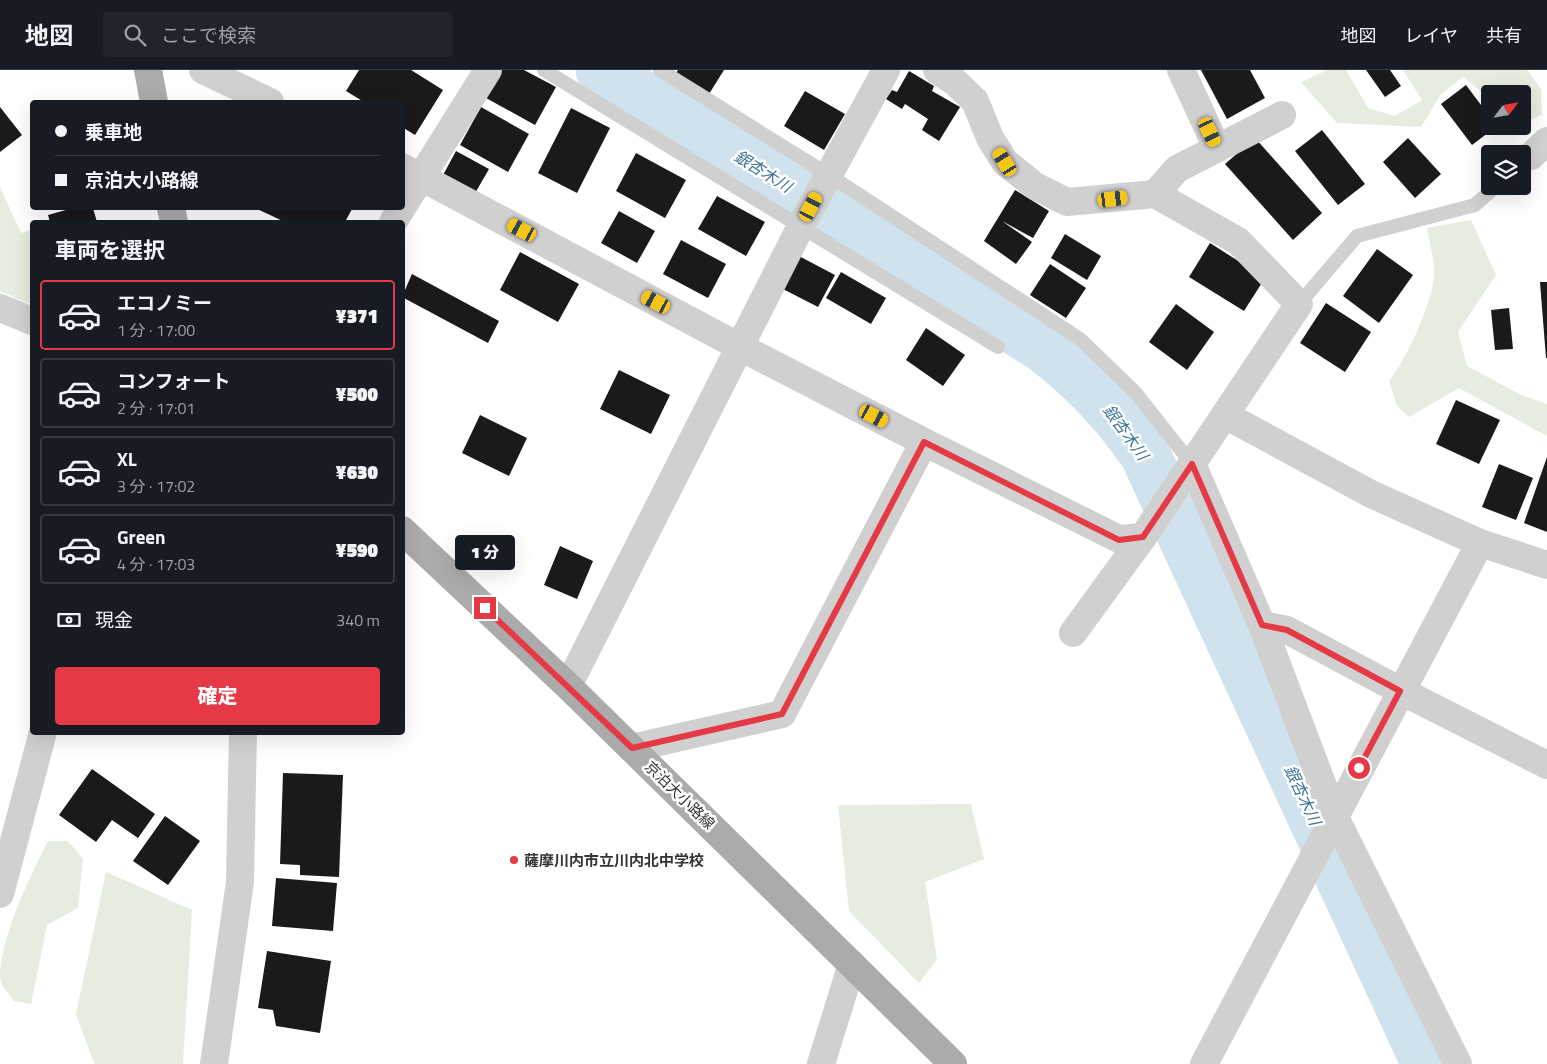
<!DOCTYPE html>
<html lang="ja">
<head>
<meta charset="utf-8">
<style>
	body { margin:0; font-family:"Titillium Web","Noto Sans JP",sans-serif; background:#20242c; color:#f1f3f6; height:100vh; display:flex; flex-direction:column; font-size:19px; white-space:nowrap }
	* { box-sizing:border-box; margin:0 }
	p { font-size:16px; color:#9ea1a6 }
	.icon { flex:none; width:28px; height:28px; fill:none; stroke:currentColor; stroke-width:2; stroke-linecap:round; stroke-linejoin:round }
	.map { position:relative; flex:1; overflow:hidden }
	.panel { position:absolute; left:30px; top:150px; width:375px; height:515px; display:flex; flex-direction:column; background:#171b24; border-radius:5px; box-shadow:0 5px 20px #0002 }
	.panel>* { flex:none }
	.top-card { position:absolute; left:30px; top:30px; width:375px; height:110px; border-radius:5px; box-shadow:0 5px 20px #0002; display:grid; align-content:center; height:110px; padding:0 25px; background:#171b24 }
	.needle { width:32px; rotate:59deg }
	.buttons { position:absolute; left:1481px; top:15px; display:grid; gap:10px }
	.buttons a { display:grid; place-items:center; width:50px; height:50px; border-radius:5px; background:#171b24; box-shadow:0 5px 20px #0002; font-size:25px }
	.end { position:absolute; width:22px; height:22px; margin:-11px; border:6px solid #e63946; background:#fff; box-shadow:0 0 0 2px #fff }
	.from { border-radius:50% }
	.bubble { position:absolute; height:35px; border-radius:5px; background:#171b24; box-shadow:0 5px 20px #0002; font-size:16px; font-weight:800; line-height:35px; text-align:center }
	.car { position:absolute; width:15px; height:30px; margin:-15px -8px; border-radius:6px; box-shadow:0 0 4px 1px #0007; background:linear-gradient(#f5c518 24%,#345 0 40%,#f5c518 0 76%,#345 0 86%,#f5c518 0) }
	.top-card b { display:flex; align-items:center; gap:18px; height:48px; font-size:19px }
	.top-card b+b { border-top:1px solid #363941 }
	.top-card i { width:12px; height:12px; background:#f1f3f6 }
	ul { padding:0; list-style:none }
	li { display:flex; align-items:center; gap:15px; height:70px; margin:0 10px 8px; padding:0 15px; border:2px solid #363941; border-radius:5px }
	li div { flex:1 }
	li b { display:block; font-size:19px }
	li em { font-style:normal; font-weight:800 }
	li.on { border-color:#e63946 }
	li>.icon { width:45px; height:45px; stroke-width:1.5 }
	h2 { padding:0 25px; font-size:22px; line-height:60px }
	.pay { display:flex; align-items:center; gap:12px; height:55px; padding:0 25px; font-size:19px }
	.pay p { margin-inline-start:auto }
	.button { display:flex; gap:10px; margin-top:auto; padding:10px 25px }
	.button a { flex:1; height:58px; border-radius:5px; background:#e63946; color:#fff; font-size:20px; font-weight:800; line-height:58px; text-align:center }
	header { display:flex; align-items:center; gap:30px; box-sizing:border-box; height:70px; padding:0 25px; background:#171b24; border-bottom:1px solid #363941 }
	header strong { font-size:24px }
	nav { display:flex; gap:28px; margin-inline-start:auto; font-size:18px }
	.search { width:350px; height:45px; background:#20242c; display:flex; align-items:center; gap:12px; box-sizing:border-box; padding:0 18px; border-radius:5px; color:#9ea1a6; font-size:19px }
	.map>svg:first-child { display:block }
</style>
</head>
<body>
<header>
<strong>地図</strong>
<div class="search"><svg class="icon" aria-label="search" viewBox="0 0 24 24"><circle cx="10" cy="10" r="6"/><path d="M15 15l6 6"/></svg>ここで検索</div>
<nav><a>地図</a><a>レイヤ</a><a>共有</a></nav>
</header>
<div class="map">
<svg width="1547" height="994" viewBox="0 0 1547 994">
	<rect width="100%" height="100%" fill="#fff"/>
	<!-- green -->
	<g fill="#e6ecdf">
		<polygon points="1327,0 1346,0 1368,38 1395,46 1422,30 1403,0 1527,0 1541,19 1542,45 1523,53 1522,24 1490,24 1490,28 1463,7 1441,24 1421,57 1337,53 1301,12"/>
		<polygon points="0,117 21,163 32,160 32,235 0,221"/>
		<path d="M1471,150L1496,205L1458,262L1467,296L1521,325L1547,334V366L1459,318L1409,347L1397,336L1389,311C1407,288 1430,238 1434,208C1436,193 1429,173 1427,158Z"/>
		<polygon points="971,734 984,789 925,812 937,889 919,913 849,841 838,735"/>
		<path d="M48,771H68L83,789L78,838L47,855L31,934L14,931C10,925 1,916 0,908C0,868 30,806 48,771Z"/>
		<polygon points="106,802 192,840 183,994 95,994 92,988 76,944"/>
	</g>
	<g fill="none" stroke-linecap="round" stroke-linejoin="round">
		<!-- river -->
		<path stroke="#cfe2ee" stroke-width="51" d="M601,0L1043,277C1086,310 1114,340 1145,384L1427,994"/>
	</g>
	<!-- building -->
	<g fill="#1a1a1a">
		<polygon points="359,0 411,0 443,20 415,65 402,57 402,32 364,32 346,21"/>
		<polygon points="502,0 524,0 556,17 535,55 486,28"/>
		<polygon points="678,0 724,0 709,24 676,3"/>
		<polygon points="1201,0 1250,0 1265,28 1227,49"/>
		<polygon points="1366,0 1390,0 1401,16 1385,27"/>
		<polygon points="909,1 934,16 932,21 960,37 939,71 922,60 928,49 905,34 902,39 886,29 892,20 897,22"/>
		<polygon points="1466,15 1490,47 1490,56 1497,56 1472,75 1441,34"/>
		<polygon points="805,21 845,44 824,80 784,56"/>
		<polygon points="0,37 22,65 0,82"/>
		<polygon points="481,37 529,64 508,102 460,75"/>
		<polygon points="571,38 610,58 577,123 538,103"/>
		<polygon points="1322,60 1365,114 1338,135 1295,81"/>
		<polygon points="1255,68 1322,143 1293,170 1225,94"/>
		<polygon points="1408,68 1441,104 1415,128 1383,92"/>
		<polygon points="456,81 489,99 474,125 442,107"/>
		<polygon points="636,83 686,110 665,148 616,121"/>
		<polygon points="1015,120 1049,141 1033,168 1002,151 1032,172 1016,194 984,171"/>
		<polygon points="717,126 765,152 746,186 698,159"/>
		<polygon points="73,138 93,138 97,152 50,152 48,145"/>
		<polygon points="255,138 348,138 352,139 345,152 285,152"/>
		<polygon points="619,141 655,161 637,193 601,173"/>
		<polygon points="1065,164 1101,186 1087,210 1051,188"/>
		<polygon points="681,170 726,194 708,228 663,204"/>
		<polygon points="1210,173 1265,208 1244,241 1189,207"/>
		<polygon points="1377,179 1413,205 1379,253 1343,226"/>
		<polygon points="520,182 579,214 558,252 500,220"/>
		<polygon points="797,185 835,205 818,237 781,218"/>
		<polygon points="1050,194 1086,218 1066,248 1030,225"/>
		<polygon points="841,202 886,228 871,254 826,228"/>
		<polygon points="412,204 499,251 488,273 402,227"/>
		<polygon points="1540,212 1547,212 1547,288 1546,288"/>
		<polygon points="1326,233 1371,262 1345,302 1300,273"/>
		<polygon points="1176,234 1214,262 1187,300 1149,272"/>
		<polygon points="1509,238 1513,279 1495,280 1491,240"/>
		<polygon points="926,258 965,285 943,316 906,290"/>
		<polygon points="619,300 670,325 651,364 600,339"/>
		<polygon points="1456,330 1500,350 1479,394 1436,374"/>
		<polygon points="480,345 527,368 509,406 462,383"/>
		<polygon points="1547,387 1547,462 1524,453"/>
		<polygon points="1499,394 1533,408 1516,450 1482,437"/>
		<polygon points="560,476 593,491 577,529 544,515"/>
		<polygon points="92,699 155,744 138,768 112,750 96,772 59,745"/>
		<polygon points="283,703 343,705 339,807 300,805 300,795 280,794"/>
		<polygon points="165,746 200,771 168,815 133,791"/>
		<polygon points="276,808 337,813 333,861 272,856"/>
		<polygon points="267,881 331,891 320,963 276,956 273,940 258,938"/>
	</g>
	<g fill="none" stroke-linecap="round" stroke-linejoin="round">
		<!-- service -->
		<g stroke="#d0d0d0" stroke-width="14">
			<polyline points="544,0 998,277"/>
			<polyline points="660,0 829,105 1080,269 1135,322 1192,394"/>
			<polyline points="1299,234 1357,166 1475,135 1496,116"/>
		</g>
		<!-- minor -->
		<g stroke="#d0d0d0" stroke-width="28">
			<polyline points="203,0 270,32"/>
			<polyline points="937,0 955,12 975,31 990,68 1005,92 1035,116 1067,132 1155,124 1238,171 1299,234 1143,467 1073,563"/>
			<polyline points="1181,0 1217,78"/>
			<polyline points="1531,86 1547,71"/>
			<polyline points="402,97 740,277 924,372 1119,469 1143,467"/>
			<polyline points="1155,124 1177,99 1282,45"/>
			<polyline points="393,152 488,0"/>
			<polyline points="0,238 32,251"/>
			<polyline points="1225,345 1371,424 1480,473 1547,495"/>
			<polyline points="1192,394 1262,555 1334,745 1458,994"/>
			<polyline points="1262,555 1287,560 1401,621 1547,695"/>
			<polyline points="568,616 804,150 886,0"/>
			<polyline points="632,678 782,644 924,372"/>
			<polyline points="0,824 43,662"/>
			<polyline points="1204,994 1480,473"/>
		</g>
		<!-- tertiary -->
		<g stroke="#d0d0d0" stroke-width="28">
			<polyline points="214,994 240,812 243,662"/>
			<polyline points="821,994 852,894"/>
		</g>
		<!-- primary -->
		<g stroke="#ababab" stroke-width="28">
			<polyline points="148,0 154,32"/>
			<polyline points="171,138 174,152"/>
			<polyline points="402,460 568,616 953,994"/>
		</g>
	</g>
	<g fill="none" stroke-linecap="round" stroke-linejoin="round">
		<!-- route -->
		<polyline stroke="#e63946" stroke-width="6" points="485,538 632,678 782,644 924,372 1119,470 1143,467 1192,394 1262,555 1287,560 1400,621 1359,698"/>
	</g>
	<!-- markers -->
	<circle fill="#e63946" stroke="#fff" stroke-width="2" cx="514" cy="790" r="5"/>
	<g text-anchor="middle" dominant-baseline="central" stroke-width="5" stroke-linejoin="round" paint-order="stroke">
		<!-- street labels -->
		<g font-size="15" fill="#333" stroke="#fff">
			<text transform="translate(680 725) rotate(44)">京泊大小路線</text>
		</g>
		<!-- poi labels -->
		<g font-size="15" font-weight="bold" fill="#333" stroke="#fff" text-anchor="start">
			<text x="524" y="790">薩摩川内市立川内北中学校</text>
		</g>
		<!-- water labels -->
		<g font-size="16" font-style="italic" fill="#3f7597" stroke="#fff">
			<text transform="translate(763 101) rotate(32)">銀杏木川</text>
			<text transform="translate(1126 362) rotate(54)">銀杏木川</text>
			<text transform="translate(1303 725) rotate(65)">銀杏木川</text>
		</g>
	</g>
</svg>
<div class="buttons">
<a><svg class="needle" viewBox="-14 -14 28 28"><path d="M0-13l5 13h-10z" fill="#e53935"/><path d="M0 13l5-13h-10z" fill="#9ea1a6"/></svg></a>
<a><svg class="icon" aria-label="layers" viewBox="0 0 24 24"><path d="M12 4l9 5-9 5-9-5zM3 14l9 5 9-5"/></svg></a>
</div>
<i class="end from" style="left:1359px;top:698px"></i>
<i class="end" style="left:485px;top:538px"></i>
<div class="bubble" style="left:455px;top:465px;width:60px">1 分</div>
<i class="car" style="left:1210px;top:62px;rotate:155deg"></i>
<i class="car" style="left:1005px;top:92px;rotate:328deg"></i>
<i class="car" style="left:1113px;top:129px;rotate:83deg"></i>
<i class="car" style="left:811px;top:137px;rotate:28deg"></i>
<i class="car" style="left:522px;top:160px;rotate:298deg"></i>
<i class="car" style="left:656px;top:232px;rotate:298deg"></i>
<i class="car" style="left:874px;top:346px;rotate:118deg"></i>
<div class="top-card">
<b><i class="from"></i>乗車地</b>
<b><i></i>京泊大小路線</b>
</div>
<section class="panel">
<h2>車両を選択</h2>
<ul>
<li class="on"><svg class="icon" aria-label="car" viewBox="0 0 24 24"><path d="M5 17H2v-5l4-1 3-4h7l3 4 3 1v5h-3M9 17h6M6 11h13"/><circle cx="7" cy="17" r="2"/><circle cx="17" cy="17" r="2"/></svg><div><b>エコノミー</b><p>1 分 · 17:00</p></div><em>¥371</em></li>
<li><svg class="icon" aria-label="car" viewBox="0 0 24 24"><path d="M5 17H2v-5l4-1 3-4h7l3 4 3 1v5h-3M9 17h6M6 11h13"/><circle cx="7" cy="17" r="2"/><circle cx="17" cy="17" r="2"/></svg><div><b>コンフォート</b><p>2 分 · 17:01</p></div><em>¥500</em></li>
<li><svg class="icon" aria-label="car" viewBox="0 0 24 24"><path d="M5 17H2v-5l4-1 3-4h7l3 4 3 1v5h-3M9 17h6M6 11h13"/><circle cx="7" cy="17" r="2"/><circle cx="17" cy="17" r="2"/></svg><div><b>XL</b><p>3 分 · 17:02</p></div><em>¥630</em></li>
<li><svg class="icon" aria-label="car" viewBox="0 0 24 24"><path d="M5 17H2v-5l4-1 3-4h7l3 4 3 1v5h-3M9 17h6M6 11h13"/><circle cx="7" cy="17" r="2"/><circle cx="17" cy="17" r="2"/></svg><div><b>Green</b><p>4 分 · 17:03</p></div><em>¥590</em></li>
</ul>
<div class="pay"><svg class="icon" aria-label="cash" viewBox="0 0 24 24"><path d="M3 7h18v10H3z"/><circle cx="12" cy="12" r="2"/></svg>現金<p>340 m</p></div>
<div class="button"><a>確定</a></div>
</section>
</div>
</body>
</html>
